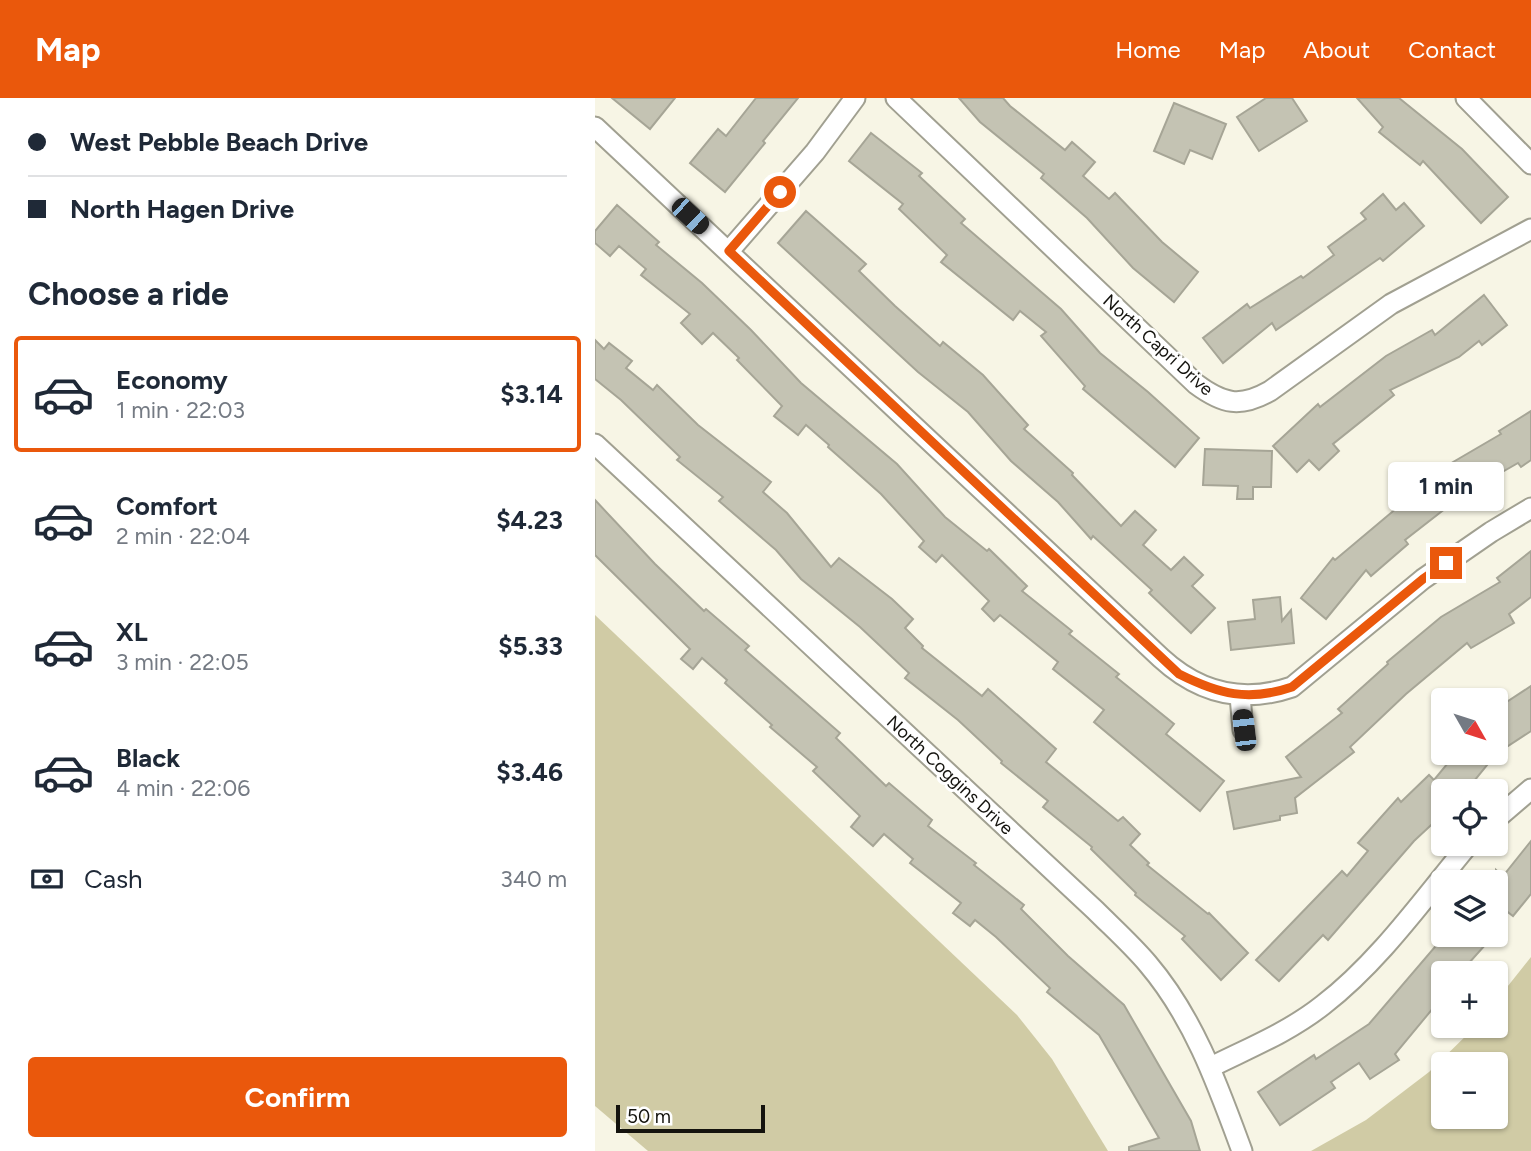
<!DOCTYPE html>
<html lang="en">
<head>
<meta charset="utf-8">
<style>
	body { margin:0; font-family:Figtree,sans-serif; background:#f6f6f7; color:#1f2937; height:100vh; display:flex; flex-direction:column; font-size:26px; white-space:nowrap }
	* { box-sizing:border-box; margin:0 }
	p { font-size:23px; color:#747a83 }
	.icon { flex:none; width:38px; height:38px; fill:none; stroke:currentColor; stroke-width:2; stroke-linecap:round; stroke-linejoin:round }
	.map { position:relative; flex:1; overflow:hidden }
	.side { display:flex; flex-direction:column; background:#fff; width:595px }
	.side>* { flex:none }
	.guide { display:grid; align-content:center; height:154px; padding:0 28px; background:#fff }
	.needle { width:46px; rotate:129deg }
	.tools { position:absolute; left:836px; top:590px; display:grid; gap:14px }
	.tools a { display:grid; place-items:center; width:77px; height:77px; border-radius:7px; background:#fff; box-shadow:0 2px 5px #0004; font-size:35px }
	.scale { position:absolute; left:21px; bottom:18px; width:149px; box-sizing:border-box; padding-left:7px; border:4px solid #14130e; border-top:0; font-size:19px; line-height:24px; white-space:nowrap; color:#14130e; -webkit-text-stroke:5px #fff; paint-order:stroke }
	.end { position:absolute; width:32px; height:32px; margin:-16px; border:9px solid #ea580c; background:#fff; box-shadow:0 0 0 4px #fff }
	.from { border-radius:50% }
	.bubble { position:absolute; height:49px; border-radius:7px; background:#fff; box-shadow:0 2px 5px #0004; font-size:23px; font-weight:700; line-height:49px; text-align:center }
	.car { position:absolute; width:21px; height:42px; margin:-21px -10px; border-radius:9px; box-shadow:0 0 5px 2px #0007; background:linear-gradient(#222 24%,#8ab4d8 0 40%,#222 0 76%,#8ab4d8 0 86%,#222 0) }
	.guide b { display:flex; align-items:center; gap:24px; height:66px; font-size:26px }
	.guide b+b { border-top:2px solid #e0e1e3 }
	.guide i { width:18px; height:18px; background:#1f2937 }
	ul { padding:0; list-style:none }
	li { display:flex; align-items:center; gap:21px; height:116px; margin:0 14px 10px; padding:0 14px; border:4px solid transparent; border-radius:7px }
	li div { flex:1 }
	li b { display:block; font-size:26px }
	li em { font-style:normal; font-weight:700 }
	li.current { border-color:#ea580c }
	li>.icon { width:63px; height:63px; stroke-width:1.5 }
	h2 { padding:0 28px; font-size:32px; line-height:84px }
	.pay { display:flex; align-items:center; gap:18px; height:77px; padding:0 28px; font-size:26px }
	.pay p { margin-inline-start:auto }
	.button { display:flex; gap:14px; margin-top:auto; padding:14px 28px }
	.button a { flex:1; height:80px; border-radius:7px; background:#ea580c; color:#fff; font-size:28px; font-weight:700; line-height:80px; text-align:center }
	header { display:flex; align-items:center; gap:42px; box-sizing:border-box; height:98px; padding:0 35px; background:#ea580c; color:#fff }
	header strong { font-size:33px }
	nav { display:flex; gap:38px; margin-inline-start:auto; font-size:24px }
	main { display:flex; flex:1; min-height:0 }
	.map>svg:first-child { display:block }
</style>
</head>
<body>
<header>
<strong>Map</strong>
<nav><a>Home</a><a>Map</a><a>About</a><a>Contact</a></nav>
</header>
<main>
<section class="side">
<div class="guide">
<b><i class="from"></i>West Pebble Beach Drive</b>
<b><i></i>North Hagen Drive</b>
</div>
<h2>Choose a ride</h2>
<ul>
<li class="current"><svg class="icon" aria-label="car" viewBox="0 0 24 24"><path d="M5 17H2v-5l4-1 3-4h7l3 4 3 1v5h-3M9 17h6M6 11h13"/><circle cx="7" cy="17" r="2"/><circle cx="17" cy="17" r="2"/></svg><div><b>Economy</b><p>1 min · 22:03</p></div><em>$3.14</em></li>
<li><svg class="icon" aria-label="car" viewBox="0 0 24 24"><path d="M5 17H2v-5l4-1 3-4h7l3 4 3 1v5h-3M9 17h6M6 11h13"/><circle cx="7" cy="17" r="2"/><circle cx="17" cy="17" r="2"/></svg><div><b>Comfort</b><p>2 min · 22:04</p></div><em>$4.23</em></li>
<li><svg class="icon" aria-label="car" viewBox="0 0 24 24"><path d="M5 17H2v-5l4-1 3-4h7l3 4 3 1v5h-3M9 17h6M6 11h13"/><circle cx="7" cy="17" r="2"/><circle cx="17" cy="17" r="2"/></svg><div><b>XL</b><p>3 min · 22:05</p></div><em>$5.33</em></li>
<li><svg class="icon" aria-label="car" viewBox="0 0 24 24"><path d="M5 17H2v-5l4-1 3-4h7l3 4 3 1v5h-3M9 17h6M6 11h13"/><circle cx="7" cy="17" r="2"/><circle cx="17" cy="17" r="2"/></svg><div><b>Black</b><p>4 min · 22:06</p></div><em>$3.46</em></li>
</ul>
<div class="pay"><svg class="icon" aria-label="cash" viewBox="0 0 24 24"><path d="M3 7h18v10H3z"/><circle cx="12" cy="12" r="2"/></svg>Cash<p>340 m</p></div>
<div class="button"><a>Confirm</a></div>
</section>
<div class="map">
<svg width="936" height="1053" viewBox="0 0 936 1053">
	<rect width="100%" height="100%" fill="#f7f5e5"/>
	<!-- green -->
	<g fill="#d0cba5" fill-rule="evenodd">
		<polygon points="0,517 422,917 457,961 513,1053 53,1053 0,1008"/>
		<path d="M936,859V1053H716L771,1022L834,974L881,928H901V903ZM849,966H901V1018H849Z"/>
	</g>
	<!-- building -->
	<g fill="#c4c3b3" stroke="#a6a596" stroke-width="2">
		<polygon points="17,0 80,0 55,31"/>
		<polygon points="161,0 203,0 168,43 170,45 130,94 95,65 123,31 131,38"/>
		<polygon points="364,0 408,0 415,8 470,52 477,44 500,64 488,78 514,101 520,95 567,144 603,174 579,204 538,170 492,120 446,80 449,76 385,24"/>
		<polygon points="671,0 697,0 712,23 664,53 642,19"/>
		<polygon points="762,0 804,0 867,51 913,99 886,125 828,63 825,67 784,34 788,29"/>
		<polygon points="579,5 631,26 617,61 595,52 589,66 559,53"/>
		<polygon points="276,35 327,75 324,78 370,121 366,125 466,211 505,255 553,294 604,340 580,369 488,291 490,288 446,238 451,234 425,213 418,222 346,164 352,157 304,111 308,106 254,63"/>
		<polygon points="788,96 801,112 809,105 829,128 788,163 785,160 681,232 677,225 628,265 608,240 652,206 655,210 706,178 708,180 739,157 733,149 771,121 766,115"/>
		<polygon points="22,107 64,144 61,147 107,185 156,232 206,285 302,366 350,419 392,453 394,451 432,488 427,493 477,533 474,536 524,576 521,579 579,626 571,636 629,683 605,713 499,624 509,612 458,571 463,564 405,517 399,523 387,511 394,503 347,457 341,464 324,449 329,443 286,396 233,349 234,347 211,327 203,337 179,318 187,308 142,262 144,260 118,235 107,246 86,225 95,216 46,177 51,171 24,148 15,158 0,145 0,133"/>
		<polygon points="211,113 271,166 264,173 300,208 345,248 348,244 388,277 433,327 429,331 478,375 477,377 526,428 540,413 561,432 548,447 576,472 589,459 608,477 597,488 620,510 596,535 554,495 557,492 498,438 496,441 463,404 416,363 373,314 323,274 183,145"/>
		<polygon points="889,197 912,227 887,247 884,243 864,259 795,292 799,297 738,346 744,353 724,372 714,362 702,374 678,348 723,306 725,309 791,258 837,232 840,237"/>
		<polygon points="0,242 9,251 14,245 37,263 31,270 58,292 62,287 103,327 176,384 168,394 192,415 236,469 244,460 297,501 318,521 310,530 328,548 327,550 387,598 393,591 461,651 451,664 523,723 528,719 545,736 535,747 554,765 552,767 613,816 614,815 653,855 626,882 587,841 590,838 540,797 541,795 496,751 497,749 448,709 453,703 406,665 407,663 363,622 310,580 314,575 265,529 206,481 181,452 124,403 128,399 82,362 85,359 26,302 0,281"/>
		<polygon points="936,313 936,362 926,369 923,365 869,396 810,442 813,446 776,478 771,472 731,521 706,500 738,460 740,462 853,367 906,336 904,333"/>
		<polygon points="610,351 677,353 676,389 658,389 658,401 642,401 643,388 608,387"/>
		<polygon points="0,402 60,466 109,513 111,511 154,548 150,552 245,635 241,640 291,688 294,685 337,722 333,728 381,765 379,767 429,807 426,811 473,858 529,907 596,1023 605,1053 534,1053 534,1049 564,1040 504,937 452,894 455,890 401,839 380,822 375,828 358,815 366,805 315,765 318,761 289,736 278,748 256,729 265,718 218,673 222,669 175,629 177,627 130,585 132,582 107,560 98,571 86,561 95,551 0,457"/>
		<polygon points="936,453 936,499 914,516 919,525 876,550 872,545 811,596 755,649 759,654 700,700 702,715 685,718 685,722 639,731 632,694 706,679 691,659 747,615 743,611 793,566 792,564 846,519 905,484 902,480"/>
		<polygon points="685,499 687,523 696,512 699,545 636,552 633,524 660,521 658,502"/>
		<polygon points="936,588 936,633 901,656 871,693 849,693 849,715 819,743 733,842 728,837 684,883 661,862 747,773 752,778 773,753 763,745 803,700 806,704 834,677 839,682 862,654 901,654 901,611"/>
		<polygon points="936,743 936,796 918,818 901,805 901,772 908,778"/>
		<polygon points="851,836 881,836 891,846 865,875 849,875 849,897 800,956 804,962 775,981 764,965 736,984 740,990 685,1027 663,994 719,957 721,961 774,926"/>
	</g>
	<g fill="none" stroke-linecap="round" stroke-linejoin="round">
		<!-- minor casing -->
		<g stroke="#a1a091" stroke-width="23">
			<g id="minor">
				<path d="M301,0L601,286C628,306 645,310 675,293L796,206L936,131"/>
				<polyline points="871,0 936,66"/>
				<path d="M0,29L566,560C604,595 647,606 697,589L828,481L896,434L936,410"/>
				<polyline points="134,153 220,54 260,0"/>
				<path d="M0,346L500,812C518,830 537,847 553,866C599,920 623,988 647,1053"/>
				<polyline points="645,598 648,632"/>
				<polyline points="901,721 936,691"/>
				<path d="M616,969C654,950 694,934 728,907C784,864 829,800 874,746"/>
			</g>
		</g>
		<!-- minor -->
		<use href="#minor" stroke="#fff" stroke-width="19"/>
	</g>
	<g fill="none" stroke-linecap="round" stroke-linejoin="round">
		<!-- route -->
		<path stroke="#ea580c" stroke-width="9" d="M185,94L134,153L584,576C624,596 653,604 697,589L828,481L851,465"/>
	</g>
	<g text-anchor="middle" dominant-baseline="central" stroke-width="6" stroke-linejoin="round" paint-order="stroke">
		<!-- street labels -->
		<g font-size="18" fill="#14130e" stroke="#fff">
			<text transform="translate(563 247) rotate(42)">North Capri Drive</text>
			<text transform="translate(355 677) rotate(43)">North Coggins Drive</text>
		</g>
	</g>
</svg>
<div class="tools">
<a><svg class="needle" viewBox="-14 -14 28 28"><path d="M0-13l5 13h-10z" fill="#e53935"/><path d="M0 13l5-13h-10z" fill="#747a83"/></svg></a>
<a><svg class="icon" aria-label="locate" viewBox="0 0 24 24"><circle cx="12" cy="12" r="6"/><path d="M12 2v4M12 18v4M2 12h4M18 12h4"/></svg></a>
<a><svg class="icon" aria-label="layers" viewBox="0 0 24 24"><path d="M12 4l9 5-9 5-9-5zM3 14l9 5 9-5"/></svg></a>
<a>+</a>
<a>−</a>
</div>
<div class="scale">50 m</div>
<i class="end from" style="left:185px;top:94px"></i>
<i class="end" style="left:851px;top:465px"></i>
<div class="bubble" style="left:793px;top:364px;width:116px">1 min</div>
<i class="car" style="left:95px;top:118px;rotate:133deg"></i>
<i class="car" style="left:649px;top:632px;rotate:353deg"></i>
</div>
</main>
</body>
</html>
